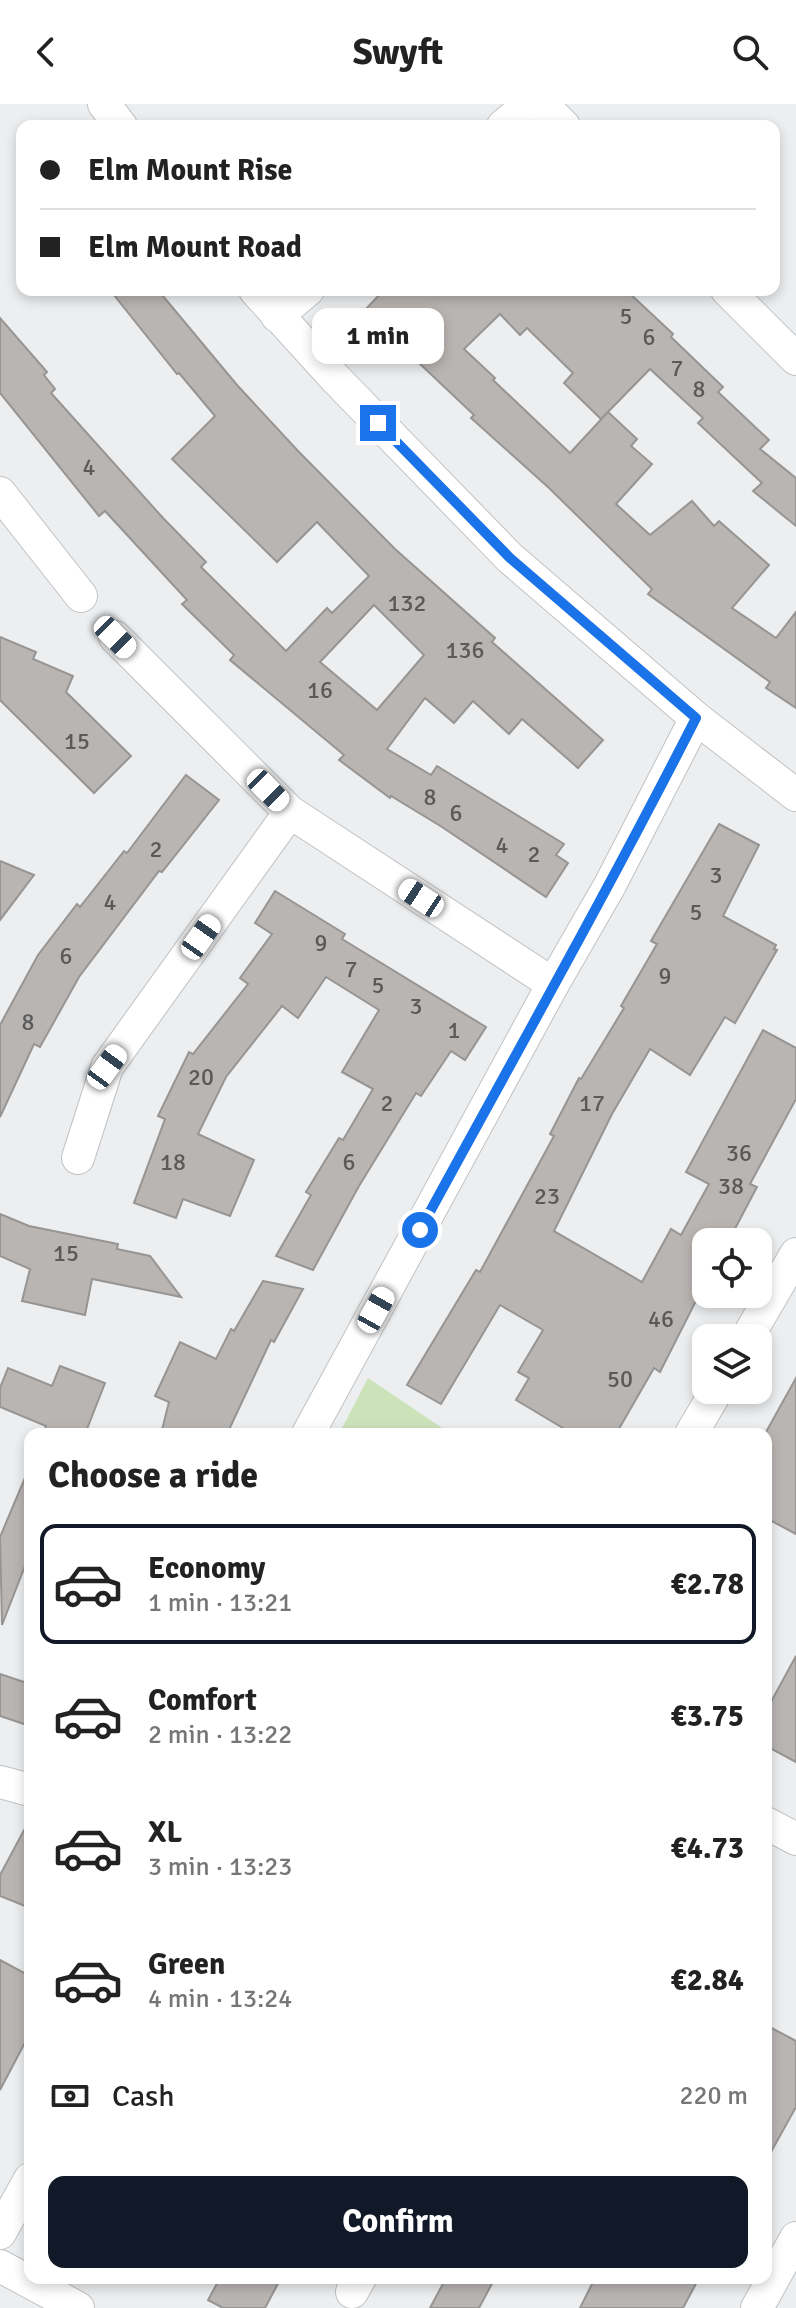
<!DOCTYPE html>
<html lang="en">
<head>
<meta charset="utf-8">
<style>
	body { margin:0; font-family:Signika,sans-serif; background:#f2f2f2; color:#222; height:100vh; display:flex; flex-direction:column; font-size:30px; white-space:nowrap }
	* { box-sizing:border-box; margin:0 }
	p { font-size:26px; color:#767676 }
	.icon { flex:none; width:44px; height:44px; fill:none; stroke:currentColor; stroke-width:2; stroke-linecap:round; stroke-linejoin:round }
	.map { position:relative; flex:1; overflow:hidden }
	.sheet { position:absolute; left:24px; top:1324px; width:748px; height:856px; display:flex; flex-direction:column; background:#fff; border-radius:16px; box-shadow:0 4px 12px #0003 }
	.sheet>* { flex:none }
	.guide { position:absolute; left:16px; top:16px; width:764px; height:176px; border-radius:16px; box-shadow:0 4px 12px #0003; display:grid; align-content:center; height:176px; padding:0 24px; background:#fff }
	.tools { position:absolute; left:692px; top:1124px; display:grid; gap:16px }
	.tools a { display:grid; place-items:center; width:80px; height:80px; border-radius:16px; background:#fff; box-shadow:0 4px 12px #0003; font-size:40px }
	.end { position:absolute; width:36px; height:36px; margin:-18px; border:10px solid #1a73e8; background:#fff; box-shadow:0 0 0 4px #fff }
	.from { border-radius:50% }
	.bubble { position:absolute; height:56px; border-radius:16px; background:#fff; box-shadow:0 4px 12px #0003; font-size:26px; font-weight:700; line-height:56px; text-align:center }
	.car { position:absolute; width:24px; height:48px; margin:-24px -12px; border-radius:10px; box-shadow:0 0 6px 2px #0007; background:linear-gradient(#fff 24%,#345 0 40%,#fff 0 76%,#345 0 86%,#fff 0) }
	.guide b { display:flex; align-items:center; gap:28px; height:76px; font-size:30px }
	.guide b+b { border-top:2px solid #e0e0e0 }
	.guide i { width:20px; height:20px; background:#222 }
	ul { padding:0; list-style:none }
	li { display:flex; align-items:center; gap:24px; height:120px; margin:0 16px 12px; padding:0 8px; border:4px solid transparent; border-radius:16px }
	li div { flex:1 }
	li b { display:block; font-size:30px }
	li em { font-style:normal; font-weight:700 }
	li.current { border-color:#111827 }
	li>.icon { width:72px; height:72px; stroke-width:1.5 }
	h2 { padding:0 24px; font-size:36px; line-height:96px }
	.pay { display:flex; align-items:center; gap:20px; height:88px; padding:0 24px; font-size:30px }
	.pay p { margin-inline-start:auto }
	.primary-button { display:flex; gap:16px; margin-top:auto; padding:16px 24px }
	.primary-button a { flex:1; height:92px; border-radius:16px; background:#111827; color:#fff; font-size:32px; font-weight:700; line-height:92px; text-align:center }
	header { display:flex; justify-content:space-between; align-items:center; height:104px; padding:0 24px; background:#fff; font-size:36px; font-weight:700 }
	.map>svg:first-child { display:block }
</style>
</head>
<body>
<header><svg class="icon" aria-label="back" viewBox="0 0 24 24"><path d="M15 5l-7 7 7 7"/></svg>Swyft<svg class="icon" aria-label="search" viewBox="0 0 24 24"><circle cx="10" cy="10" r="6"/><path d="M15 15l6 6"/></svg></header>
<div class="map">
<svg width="796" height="2204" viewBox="0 0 796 2204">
	<rect width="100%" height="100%" fill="#eceef0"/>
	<!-- green -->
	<polygon fill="#cce3ba" points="368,1274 451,1330 339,1330"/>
	<!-- building -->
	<g fill="#b8b5b3" stroke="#979593" stroke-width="2" fill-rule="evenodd">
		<path d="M110,186H158L237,281L299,348L395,445L495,534L492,538L603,636L578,664L522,615L509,630L473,597L454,619L425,594L387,645L431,671L437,662L564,740L556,751L568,759L546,793L442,723L391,692L390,694L339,656L344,651L230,556L234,551L182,500L187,496L105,407L99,412L0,289V214L47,268L44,271L55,285L51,289L163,414L206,458L201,463L286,547L327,504L332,509L369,472L317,418L277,458L172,355L215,312L179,269L177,270ZM374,501L424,551L377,606L320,558Z"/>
		<polygon points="384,186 626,186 673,230 671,233 723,283 718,288 769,336 760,345 796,374 796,422 753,387 762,379 698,319 703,314 650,265 601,315 564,279 573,269 527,224 520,231 500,210 464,245 495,274 493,276 570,349 608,308 637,335 631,342 652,360 616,400 650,431 692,397 714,422 719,417 769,461 732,504 776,534 796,508 796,604 766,584 770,578 648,490 652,485 549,384 471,314 474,311 364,207"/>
		<polygon points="0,533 36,548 33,555 73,572 66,588 131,652 94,689 0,596"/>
		<polygon points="186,671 219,696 162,768 159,767 79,873 40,943 34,940 0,1013 0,921 38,851 77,800 80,803 124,747 127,749"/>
		<polygon points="719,720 759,741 723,812 776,841 774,845 777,846 735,919 725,913 690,971 650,945 612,1010 554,1127 642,1178 671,1125 681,1131 709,1080 686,1068 763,926 796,944 796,995 750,1080 757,1083 728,1138 706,1138 706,1177 660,1268 654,1264 616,1330 573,1330 516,1296 529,1274 518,1268 543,1226 500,1201 441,1300 407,1281 476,1166 480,1168 554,1032 550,1030 579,974 581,975 624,904 621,902 657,840 651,837"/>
		<polygon points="0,757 34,771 0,816"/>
		<polygon points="275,787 345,830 342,835 486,923 465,956 451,947 421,992 416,989 359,1082 313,1166 276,1152 311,1091 306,1088 339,1034 343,1036 373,985 342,968 379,906 326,873 298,914 282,902 226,973 198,1030 254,1056 230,1112 183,1095 176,1114 134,1099 165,1015 158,1012 189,948 193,950 248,880 240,874 272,830 255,819"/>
		<polygon points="0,1110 29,1122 118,1140 117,1145 150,1152 181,1193 92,1175 85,1211 22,1197 30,1165 0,1152"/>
		<polygon points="263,1177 303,1185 274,1238 271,1236 227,1330 161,1330 169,1298 155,1292 180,1238 216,1255 231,1225 234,1227"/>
		<polygon points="60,1262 105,1279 85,1330 43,1330 46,1322 0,1303 0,1284 8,1264 52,1282"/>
		<polygon points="796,1274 796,1430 766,1414 766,1328"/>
		<polygon points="30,1362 30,1449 2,1521 0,1433"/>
		<polygon points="796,1552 796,1658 766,1642 766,1607"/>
		<polygon points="0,1570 30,1580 30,1622 0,1612"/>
		<polygon points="30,1715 30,1804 0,1792 0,1771"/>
		<polygon points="0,1856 30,1872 30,1929 0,1986"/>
		<polygon points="766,1921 796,1937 796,2003 766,2057"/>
		<polygon points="220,2174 281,2174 265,2204 223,2204 208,2196"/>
		<polygon points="446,2174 495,2174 479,2204 430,2204"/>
		<polygon points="595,2174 699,2174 683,2204 580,2204"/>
	</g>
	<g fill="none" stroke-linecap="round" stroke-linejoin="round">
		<!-- minor casing -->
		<g stroke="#c0c2c4" stroke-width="34">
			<g id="minor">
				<polyline points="104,0 121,22"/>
				<polyline points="542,0 564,22"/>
				<polyline points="503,22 529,0"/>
				<polyline points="255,186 335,274 510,454 696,614 796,691"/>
				<polyline points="727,186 796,255"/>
				<polyline points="277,212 308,186"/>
				<polyline points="0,389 81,492"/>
				<polyline points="115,533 290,708 553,880"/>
				<polyline points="78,1054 107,963 290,708"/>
				<polyline points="747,1234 796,1150"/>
				<polyline points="308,1330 553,880 610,781 696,614"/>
				<polyline points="691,1330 717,1286"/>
				<polyline points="0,1678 30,1686"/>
				<polyline points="766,1719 796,1735"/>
				<polyline points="0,2129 30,2075"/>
				<polyline points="0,2162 78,2204"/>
				<polyline points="352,2188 360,2174"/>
				<polyline points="757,2204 796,2134"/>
			</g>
		</g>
		<!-- minor -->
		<use href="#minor" stroke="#fff" stroke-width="32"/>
	</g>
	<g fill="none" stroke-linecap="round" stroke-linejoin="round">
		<!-- route -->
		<path stroke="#1a73e8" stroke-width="10" d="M378,319L510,454L696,614C608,787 513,955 420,1126"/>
	</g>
	<g text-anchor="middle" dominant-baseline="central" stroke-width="7" stroke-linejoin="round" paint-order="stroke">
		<!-- number labels -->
		<g font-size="24" fill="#5a5a5a">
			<text x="626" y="212">5</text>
			<text x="649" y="233">6</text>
			<text x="677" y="264">7</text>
			<text x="699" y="285">8</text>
			<text x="89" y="363">4</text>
			<text x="407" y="499">132</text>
			<text x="465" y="546">136</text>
			<text x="320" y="586">16</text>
			<text x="77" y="637">15</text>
			<text x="430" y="693">8</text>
			<text x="456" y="709">6</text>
			<text x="502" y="741">4</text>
			<text x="156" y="745">2</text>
			<text x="534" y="750">2</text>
			<text x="716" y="771">3</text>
			<text x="110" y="798">4</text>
			<text x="696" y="808">5</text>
			<text x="321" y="839">9</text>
			<text x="66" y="852">6</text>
			<text x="351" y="865">7</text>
			<text x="665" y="872">9</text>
			<text x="378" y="881">5</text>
			<text x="416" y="902">3</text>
			<text x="28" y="918">8</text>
			<text x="454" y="926">1</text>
			<text x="201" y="973">20</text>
			<text x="387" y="999">2</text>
			<text x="592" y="999">17</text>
			<text x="739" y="1049">36</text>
			<text x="173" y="1058">18</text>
			<text x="349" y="1058">6</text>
			<text x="731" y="1082">38</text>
			<text x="547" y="1092">23</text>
			<text x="66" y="1149">15</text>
			<text x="661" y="1215">46</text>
			<text x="620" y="1275">50</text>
		</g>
	</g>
</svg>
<div class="tools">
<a><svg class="icon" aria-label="locate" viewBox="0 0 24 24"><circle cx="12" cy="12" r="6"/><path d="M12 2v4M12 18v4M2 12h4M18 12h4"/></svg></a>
<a><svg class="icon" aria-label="layers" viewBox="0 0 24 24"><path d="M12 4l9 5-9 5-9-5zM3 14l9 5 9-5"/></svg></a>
</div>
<i class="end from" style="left:420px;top:1126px"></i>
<i class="end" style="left:378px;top:319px"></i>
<div class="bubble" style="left:312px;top:204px;width:132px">1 min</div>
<i class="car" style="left:115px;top:533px;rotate:135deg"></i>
<i class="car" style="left:268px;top:686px;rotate:135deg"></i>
<i class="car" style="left:421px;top:794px;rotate:303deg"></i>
<i class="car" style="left:201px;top:833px;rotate:35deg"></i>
<i class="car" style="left:107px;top:963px;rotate:36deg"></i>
<i class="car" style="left:376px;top:1206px;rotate:29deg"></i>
<div class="guide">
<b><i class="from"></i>Elm Mount Rise</b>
<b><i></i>Elm Mount Road</b>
</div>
<section class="sheet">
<h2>Choose a ride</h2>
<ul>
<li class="current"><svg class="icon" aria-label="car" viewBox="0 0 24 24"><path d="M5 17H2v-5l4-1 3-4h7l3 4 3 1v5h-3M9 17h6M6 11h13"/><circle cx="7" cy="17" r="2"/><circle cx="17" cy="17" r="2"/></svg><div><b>Economy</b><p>1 min · 13:21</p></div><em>€2.78</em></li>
<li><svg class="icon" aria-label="car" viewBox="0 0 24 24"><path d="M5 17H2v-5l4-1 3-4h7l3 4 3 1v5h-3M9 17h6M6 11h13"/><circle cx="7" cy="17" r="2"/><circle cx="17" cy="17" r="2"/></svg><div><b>Comfort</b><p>2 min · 13:22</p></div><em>€3.75</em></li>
<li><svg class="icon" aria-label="car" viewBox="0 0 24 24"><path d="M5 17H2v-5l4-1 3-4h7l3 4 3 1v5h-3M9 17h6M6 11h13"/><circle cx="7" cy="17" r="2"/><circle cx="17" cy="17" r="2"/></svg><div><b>XL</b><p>3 min · 13:23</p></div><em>€4.73</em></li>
<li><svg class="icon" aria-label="car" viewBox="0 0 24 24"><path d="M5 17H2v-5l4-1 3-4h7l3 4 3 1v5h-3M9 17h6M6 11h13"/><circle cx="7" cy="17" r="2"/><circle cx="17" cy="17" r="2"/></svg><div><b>Green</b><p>4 min · 13:24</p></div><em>€2.84</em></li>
</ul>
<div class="pay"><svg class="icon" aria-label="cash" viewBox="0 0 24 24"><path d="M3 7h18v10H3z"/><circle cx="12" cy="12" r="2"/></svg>Cash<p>220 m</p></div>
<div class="primary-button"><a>Confirm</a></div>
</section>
</div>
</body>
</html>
